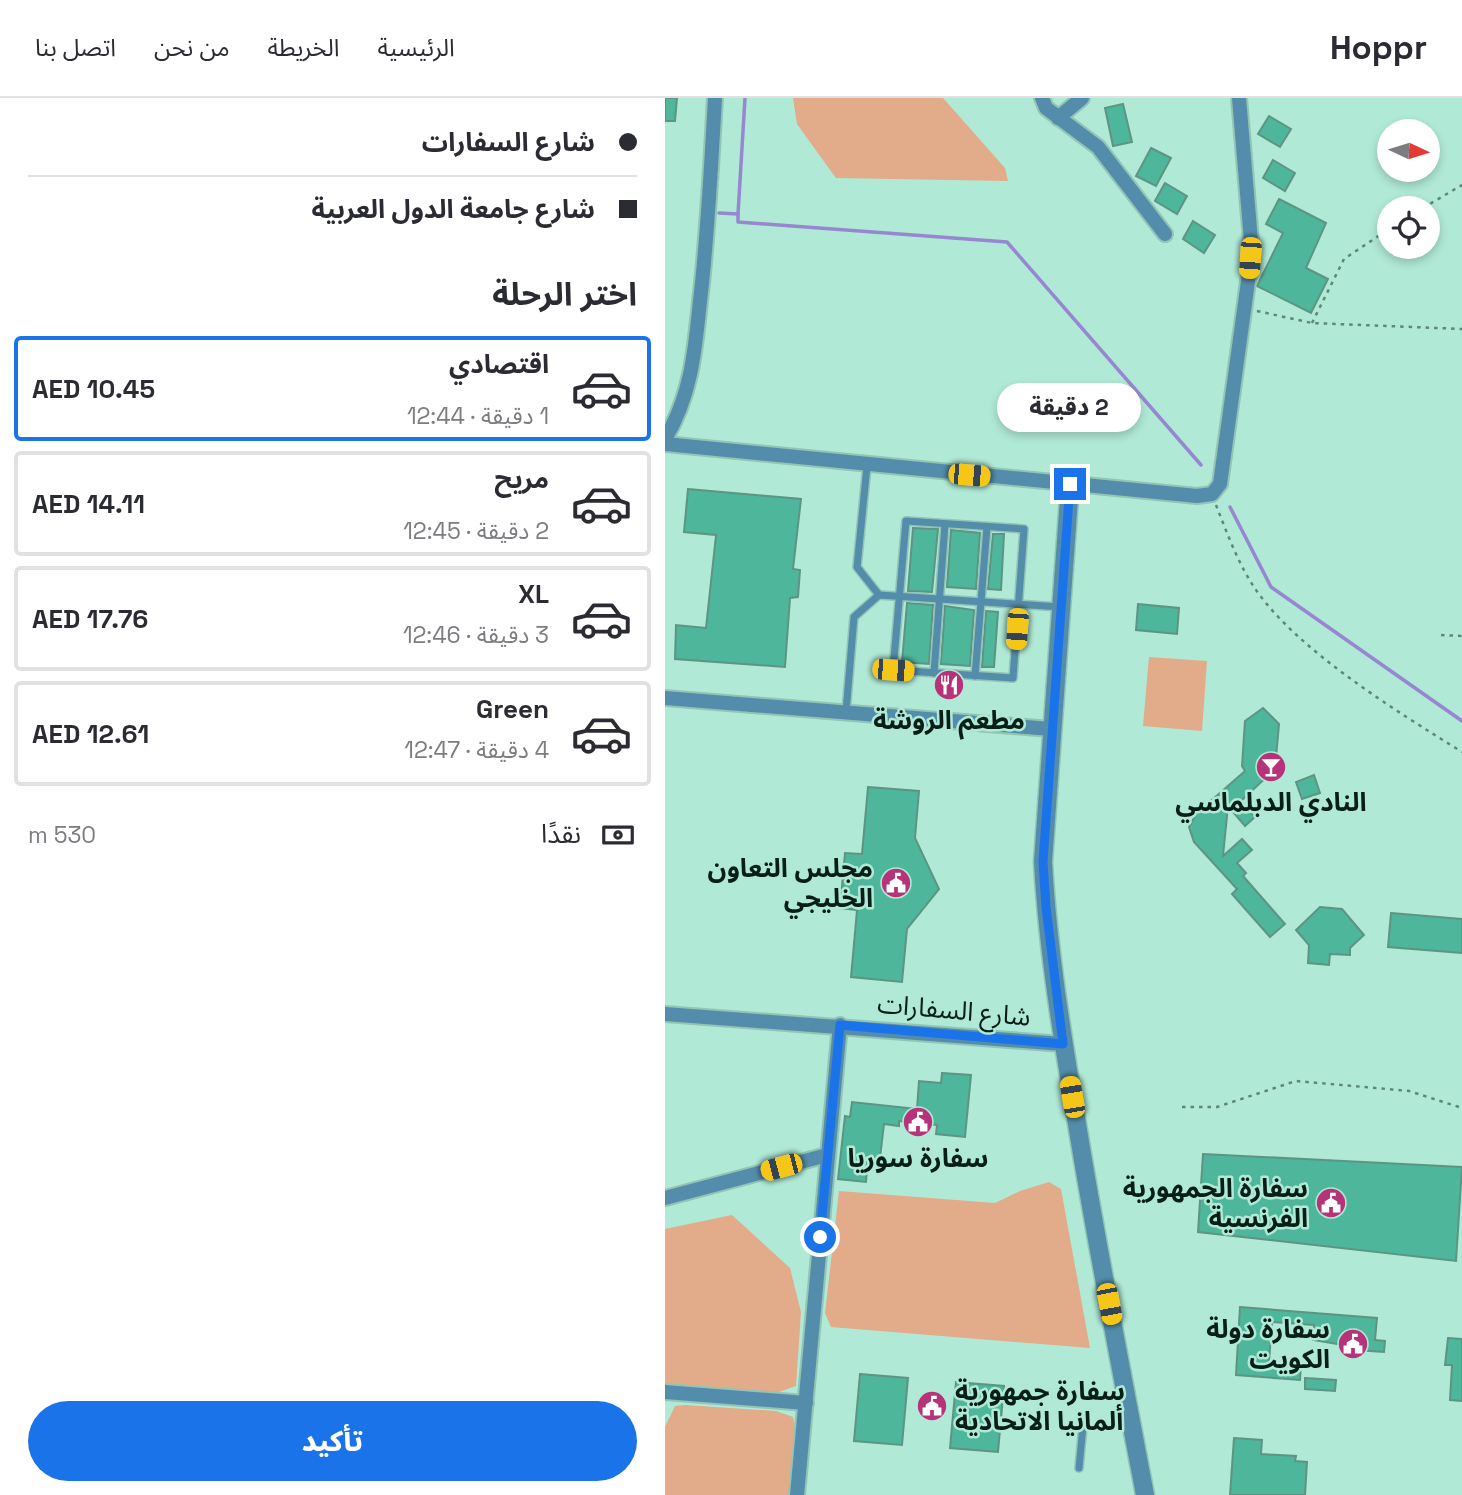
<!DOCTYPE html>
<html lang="ar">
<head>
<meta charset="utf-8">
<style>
	body { margin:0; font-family:"Space Grotesk","Noto Sans Arabic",sans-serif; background:#f2f2f3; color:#2b2b33; direction:rtl; height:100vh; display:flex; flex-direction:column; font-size:26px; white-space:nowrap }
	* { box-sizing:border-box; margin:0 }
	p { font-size:23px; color:#7c7c81 }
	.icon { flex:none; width:38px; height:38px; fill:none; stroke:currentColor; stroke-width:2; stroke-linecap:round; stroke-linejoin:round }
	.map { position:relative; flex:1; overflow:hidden; direction:ltr }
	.sheet { display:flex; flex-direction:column; background:#fff; width:665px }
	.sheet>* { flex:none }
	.banner { display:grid; align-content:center; height:154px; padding:0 28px; background:#fff }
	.needle { width:46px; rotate:94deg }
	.buttons { position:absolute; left:712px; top:21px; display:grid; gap:14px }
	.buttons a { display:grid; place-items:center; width:63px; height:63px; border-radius:50%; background:#fff; box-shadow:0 4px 10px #0003; font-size:35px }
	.end { position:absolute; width:32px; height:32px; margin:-16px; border:9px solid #1a73e8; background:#fff; box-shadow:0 0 0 4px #fff }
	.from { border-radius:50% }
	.bubble { position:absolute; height:49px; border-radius:24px; background:#fff; box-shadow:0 4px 10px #0003; font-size:23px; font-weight:800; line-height:49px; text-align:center; direction:rtl }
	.car { position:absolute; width:21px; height:42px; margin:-21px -10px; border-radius:9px; box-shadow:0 0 5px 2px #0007; background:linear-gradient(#f5c518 24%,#345 0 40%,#f5c518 0 76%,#345 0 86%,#f5c518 0) }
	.banner b { display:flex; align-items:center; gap:24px; height:66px; font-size:26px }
	.banner b+b { border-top:2px solid #e1e1e2 }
	.banner i { width:18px; height:18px; background:#2b2b33 }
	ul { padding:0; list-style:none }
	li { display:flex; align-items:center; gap:21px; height:105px; margin:0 14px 10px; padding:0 14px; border:4px solid #e1e1e2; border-radius:7px }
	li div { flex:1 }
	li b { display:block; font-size:26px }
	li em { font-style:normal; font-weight:800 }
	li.active { border-color:#1a73e8 }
	li>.icon { width:63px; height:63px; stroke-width:1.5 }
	h2 { padding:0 28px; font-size:32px; line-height:84px }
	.pay { display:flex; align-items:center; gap:18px; height:77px; padding:0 28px; font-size:26px }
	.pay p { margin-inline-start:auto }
	.primary-button { display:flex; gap:14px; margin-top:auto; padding:14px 28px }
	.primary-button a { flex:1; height:80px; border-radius:42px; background:#1a73e8; color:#fff; font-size:28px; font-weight:800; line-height:80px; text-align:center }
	header { display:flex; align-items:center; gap:42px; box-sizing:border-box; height:98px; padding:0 35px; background:#fff; border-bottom:2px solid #e1e1e2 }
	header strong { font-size:33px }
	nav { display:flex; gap:38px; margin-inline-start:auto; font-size:24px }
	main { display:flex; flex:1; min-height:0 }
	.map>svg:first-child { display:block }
</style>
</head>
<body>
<header>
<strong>Hoppr</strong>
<nav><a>الرئيسية</a><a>الخريطة</a><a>من نحن</a><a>اتصل بنا</a></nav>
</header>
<main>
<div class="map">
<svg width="797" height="1397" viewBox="0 0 797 1397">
	<rect width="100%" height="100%" fill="#b0e9d6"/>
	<!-- green -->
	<g fill="#e2ab8a">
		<polygon points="128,0 278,0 340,70 343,83 171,80 132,26"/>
		<polygon points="484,559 542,563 537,633 478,628"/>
		<polygon points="384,1084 396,1091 425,1250 166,1229 160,1215 174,1093 330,1105 355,1093"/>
		<polygon points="67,1117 125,1170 136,1214 131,1288 111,1295 0,1286 0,1131"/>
		<polygon points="20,1307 111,1313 128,1319 131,1333 124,1397 0,1397 0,1329 10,1308"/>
	</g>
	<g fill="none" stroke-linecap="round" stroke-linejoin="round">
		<!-- stream -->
		<g stroke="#9687d0" stroke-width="3.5">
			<polyline points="54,115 73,116 73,124 342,144 536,367"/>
			<polyline points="73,116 80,0"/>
			<polyline points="565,409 606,489 797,623"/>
		</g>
	</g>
	<!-- building -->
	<g fill="#4eb69a" stroke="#5e9483" stroke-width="2">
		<polygon points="0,0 12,0 10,23 0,23"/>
		<polygon points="458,6 467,44 448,48 440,10"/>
		<polygon points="604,18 626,31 615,49 593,36"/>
		<polygon points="486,50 506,60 491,88 471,78"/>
		<polygon points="608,62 630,75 620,93 598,80"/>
		<polygon points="500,85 522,98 512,116 490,103"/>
		<polygon points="614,101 661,125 641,170 663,181 646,215 592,188 618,135 601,126"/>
		<polygon points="528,123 550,137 539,155 518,141"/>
		<polygon points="23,391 136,401 128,471 135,472 133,499 125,500 120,569 10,561 11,527 41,530 51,437 19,434"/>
		<polygon points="248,430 273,431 267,494 243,493"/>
		<polygon points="286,432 315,435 311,491 282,489"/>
		<polygon points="328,436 339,436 336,492 323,491"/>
		<polygon points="242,505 268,507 264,566 237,564"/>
		<polygon points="473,506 514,510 512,536 471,532"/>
		<polygon points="280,508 309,512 305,568 276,566"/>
		<polygon points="321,513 333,514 329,569 317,569"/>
		<polygon points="598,610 614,626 610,671 576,703 590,719 580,728 563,708 558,758 577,741 587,752 572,765 581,775 578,778 620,826 605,839 567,796 572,791 529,744 524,729 531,716 580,673 577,668 580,623"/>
		<polygon points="649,677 655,695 637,701 631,684"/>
		<polygon points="203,689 254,693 250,740 274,791 242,831 237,884 186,879 192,812 175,810 180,755 197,756"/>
		<polygon points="655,809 677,811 699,837 685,850 685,857 665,856 664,867 643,865 644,847 631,832"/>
		<polygon points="726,815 797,821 797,855 723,849"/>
		<polygon points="277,975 306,977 300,1039 271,1036 272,1027 234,1023 234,1028 219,1026 215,1060 203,1059 201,1084 173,1081 180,1018 185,1019 187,1004 252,1011 254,983 276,985"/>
		<polygon points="538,1056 797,1069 791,1163 533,1134"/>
		<polygon points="575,1209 712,1220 710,1242 720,1243 719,1254 690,1252 690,1249 648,1242 649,1227 607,1224 604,1264 636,1267 635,1282 571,1277"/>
		<polygon points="783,1240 797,1241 797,1303 785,1302 787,1267 780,1267"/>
		<polygon points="195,1276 243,1280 237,1347 189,1343"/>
		<polygon points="640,1280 671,1282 670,1293 640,1291"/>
		<polygon points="291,1284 339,1288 333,1354 285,1350"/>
		<polygon points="569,1340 597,1342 596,1356 631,1358 630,1363 642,1364 640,1397 565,1397"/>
	</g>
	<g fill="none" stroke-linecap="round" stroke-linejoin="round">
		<!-- service casing -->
		<g stroke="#92c5b4" stroke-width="10">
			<g id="service">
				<polyline points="202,368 192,469 214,497"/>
				<polygon points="241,423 359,431 348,580 228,572"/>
				<polyline points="269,575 280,426"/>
				<polyline points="310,578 322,429"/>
				<polyline points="181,614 189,519 214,497 395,509"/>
				<polyline points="414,1370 418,1328"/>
			</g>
		</g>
		<!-- minor casing -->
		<g stroke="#92c5b4" stroke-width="18">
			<g id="minor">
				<polyline points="377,0 381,10 433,49 500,136"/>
				<polyline points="393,20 417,0"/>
				<path d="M0,341C26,298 30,253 35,203C43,136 46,68 50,0"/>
				<polyline points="0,346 532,398 547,396 555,386 584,176 586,143 574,0"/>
				<polyline points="0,600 386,631"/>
				<polyline points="0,916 398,946"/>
				<polyline points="0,1100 162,1057"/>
				<polyline points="0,1294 141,1305"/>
				<polyline points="132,1397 175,927"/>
			</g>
		</g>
		<!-- tertiary casing -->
		<g stroke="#92c5b4" stroke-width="21">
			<path id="tertiary" d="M405,386L378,764C383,855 398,943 413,1032C433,1154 457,1276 480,1397"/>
		</g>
		<!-- path -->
		<g stroke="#5e8679" stroke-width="2.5" stroke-dasharray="3.5 5" stroke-linecap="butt">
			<polyline points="758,110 797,87"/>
			<polyline points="592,213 647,225 797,231"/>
			<polyline points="647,225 679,161 724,131"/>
			<path d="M551,407C562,435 573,465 589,489C631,552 733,614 797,654"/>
			<polyline points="776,537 797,538"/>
			<polyline points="517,1009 552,1009 631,983 744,993 797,1010"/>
		</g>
		<!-- service -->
		<use href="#service" stroke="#548dab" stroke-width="7"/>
		<!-- minor -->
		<use href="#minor" stroke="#548dab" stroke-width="14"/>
		<!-- tertiary -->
		<use href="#tertiary" stroke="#548dab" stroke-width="18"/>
	</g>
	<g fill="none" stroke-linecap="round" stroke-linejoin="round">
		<!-- route -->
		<polyline stroke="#1a73e8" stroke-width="9" points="155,1139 175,927 398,946 381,809 378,764 405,386"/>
	</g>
	<!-- icons -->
	<defs>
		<g id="restaurant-disc" transform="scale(1.575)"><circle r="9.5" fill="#b63279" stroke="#b0e9d6"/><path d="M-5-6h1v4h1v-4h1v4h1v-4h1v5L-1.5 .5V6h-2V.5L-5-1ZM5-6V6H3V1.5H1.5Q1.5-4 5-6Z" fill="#fff"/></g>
		<g id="bar-disc" transform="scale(1.575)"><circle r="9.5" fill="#b63279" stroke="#b0e9d6"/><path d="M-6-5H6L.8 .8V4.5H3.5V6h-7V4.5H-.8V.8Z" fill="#fff"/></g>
		<g id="civic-disc" transform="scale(1.575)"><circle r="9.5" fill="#b63279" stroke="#b0e9d6"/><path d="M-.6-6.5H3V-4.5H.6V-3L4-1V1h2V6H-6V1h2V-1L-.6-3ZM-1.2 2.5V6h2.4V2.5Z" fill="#fff"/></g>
	</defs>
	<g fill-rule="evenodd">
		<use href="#restaurant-disc" x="284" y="587"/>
		<use href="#bar-disc" x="606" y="669"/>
		<use href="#civic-disc" x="231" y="785"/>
		<use href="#civic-disc" x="253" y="1024"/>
		<use href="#civic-disc" x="666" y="1105"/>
		<use href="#civic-disc" x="688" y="1246"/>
		<use href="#civic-disc" x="267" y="1308"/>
	</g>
	<g text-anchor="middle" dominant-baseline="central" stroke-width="5" stroke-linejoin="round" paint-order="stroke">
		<!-- poi labels -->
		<g font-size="26" font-weight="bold" fill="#081f18" stroke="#b0e9d6">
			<text x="284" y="622">مطعم الروشة</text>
			<text x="606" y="704">النادي الدبلماسي</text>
			<text x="208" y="770" text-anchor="end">مجلس التعاون<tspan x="208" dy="30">الخليجي</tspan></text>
			<text x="253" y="1060">سفارة سوريا</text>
			<text x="643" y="1090" text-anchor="end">سفارة الجمهورية<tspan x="643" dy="30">الفرنسية</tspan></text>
			<text x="665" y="1231" text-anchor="end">سفارة دولة<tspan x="665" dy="30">الكويت</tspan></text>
			<text x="290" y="1293" text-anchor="start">سفارة جمهورية<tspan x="290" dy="30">ألمانيا الاتحادية</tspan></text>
		</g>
		<!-- street labels -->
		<g font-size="26" fill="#081f18" stroke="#b0e9d6">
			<text transform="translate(289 912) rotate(5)">شارع السفارات</text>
		</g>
	</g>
</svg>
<div class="buttons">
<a><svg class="needle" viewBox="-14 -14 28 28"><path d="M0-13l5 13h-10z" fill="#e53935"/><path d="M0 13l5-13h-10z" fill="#7c7c81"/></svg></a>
<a><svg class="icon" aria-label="locate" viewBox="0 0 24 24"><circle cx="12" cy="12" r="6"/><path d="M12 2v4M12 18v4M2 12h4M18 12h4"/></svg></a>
</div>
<i class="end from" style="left:155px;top:1139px"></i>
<i class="end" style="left:405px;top:386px"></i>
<div class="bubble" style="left:332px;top:285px;width:144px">2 دقيقة</div>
<i class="car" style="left:585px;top:160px;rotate:184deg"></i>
<i class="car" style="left:304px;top:377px;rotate:95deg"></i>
<i class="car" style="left:352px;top:531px;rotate:184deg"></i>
<i class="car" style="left:228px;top:572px;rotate:94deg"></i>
<i class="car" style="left:407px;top:999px;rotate:350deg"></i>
<i class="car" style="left:116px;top:1069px;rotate:255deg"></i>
<i class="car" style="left:444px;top:1206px;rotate:169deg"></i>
</div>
<section class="sheet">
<div class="banner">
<b><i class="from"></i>شارع السفارات</b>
<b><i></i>شارع جامعة الدول العربية</b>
</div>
<h2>اختر الرحلة</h2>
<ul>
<li class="active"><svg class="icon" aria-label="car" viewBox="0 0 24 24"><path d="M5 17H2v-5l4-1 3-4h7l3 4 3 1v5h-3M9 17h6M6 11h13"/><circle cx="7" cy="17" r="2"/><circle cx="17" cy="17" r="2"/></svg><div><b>اقتصادي</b><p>1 دقيقة · 12:44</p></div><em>AED 10.45</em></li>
<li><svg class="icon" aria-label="car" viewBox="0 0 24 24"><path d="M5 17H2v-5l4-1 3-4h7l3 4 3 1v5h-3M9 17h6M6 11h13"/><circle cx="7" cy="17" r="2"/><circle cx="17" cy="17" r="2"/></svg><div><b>مريح</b><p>2 دقيقة · 12:45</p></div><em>AED 14.11</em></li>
<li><svg class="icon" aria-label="car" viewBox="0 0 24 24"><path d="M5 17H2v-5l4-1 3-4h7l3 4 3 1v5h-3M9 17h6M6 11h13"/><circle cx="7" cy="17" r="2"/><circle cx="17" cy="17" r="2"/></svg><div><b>XL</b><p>3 دقيقة · 12:46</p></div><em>AED 17.76</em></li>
<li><svg class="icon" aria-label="car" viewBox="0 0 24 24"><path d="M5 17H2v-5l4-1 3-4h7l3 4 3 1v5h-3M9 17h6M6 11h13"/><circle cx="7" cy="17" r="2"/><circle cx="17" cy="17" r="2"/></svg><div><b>Green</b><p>4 دقيقة · 12:47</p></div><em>AED 12.61</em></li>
</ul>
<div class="pay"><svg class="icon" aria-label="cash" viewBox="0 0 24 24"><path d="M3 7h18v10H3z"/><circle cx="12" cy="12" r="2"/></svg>نقدًا<p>530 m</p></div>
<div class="primary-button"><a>تأكيد</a></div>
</section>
</main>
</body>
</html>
